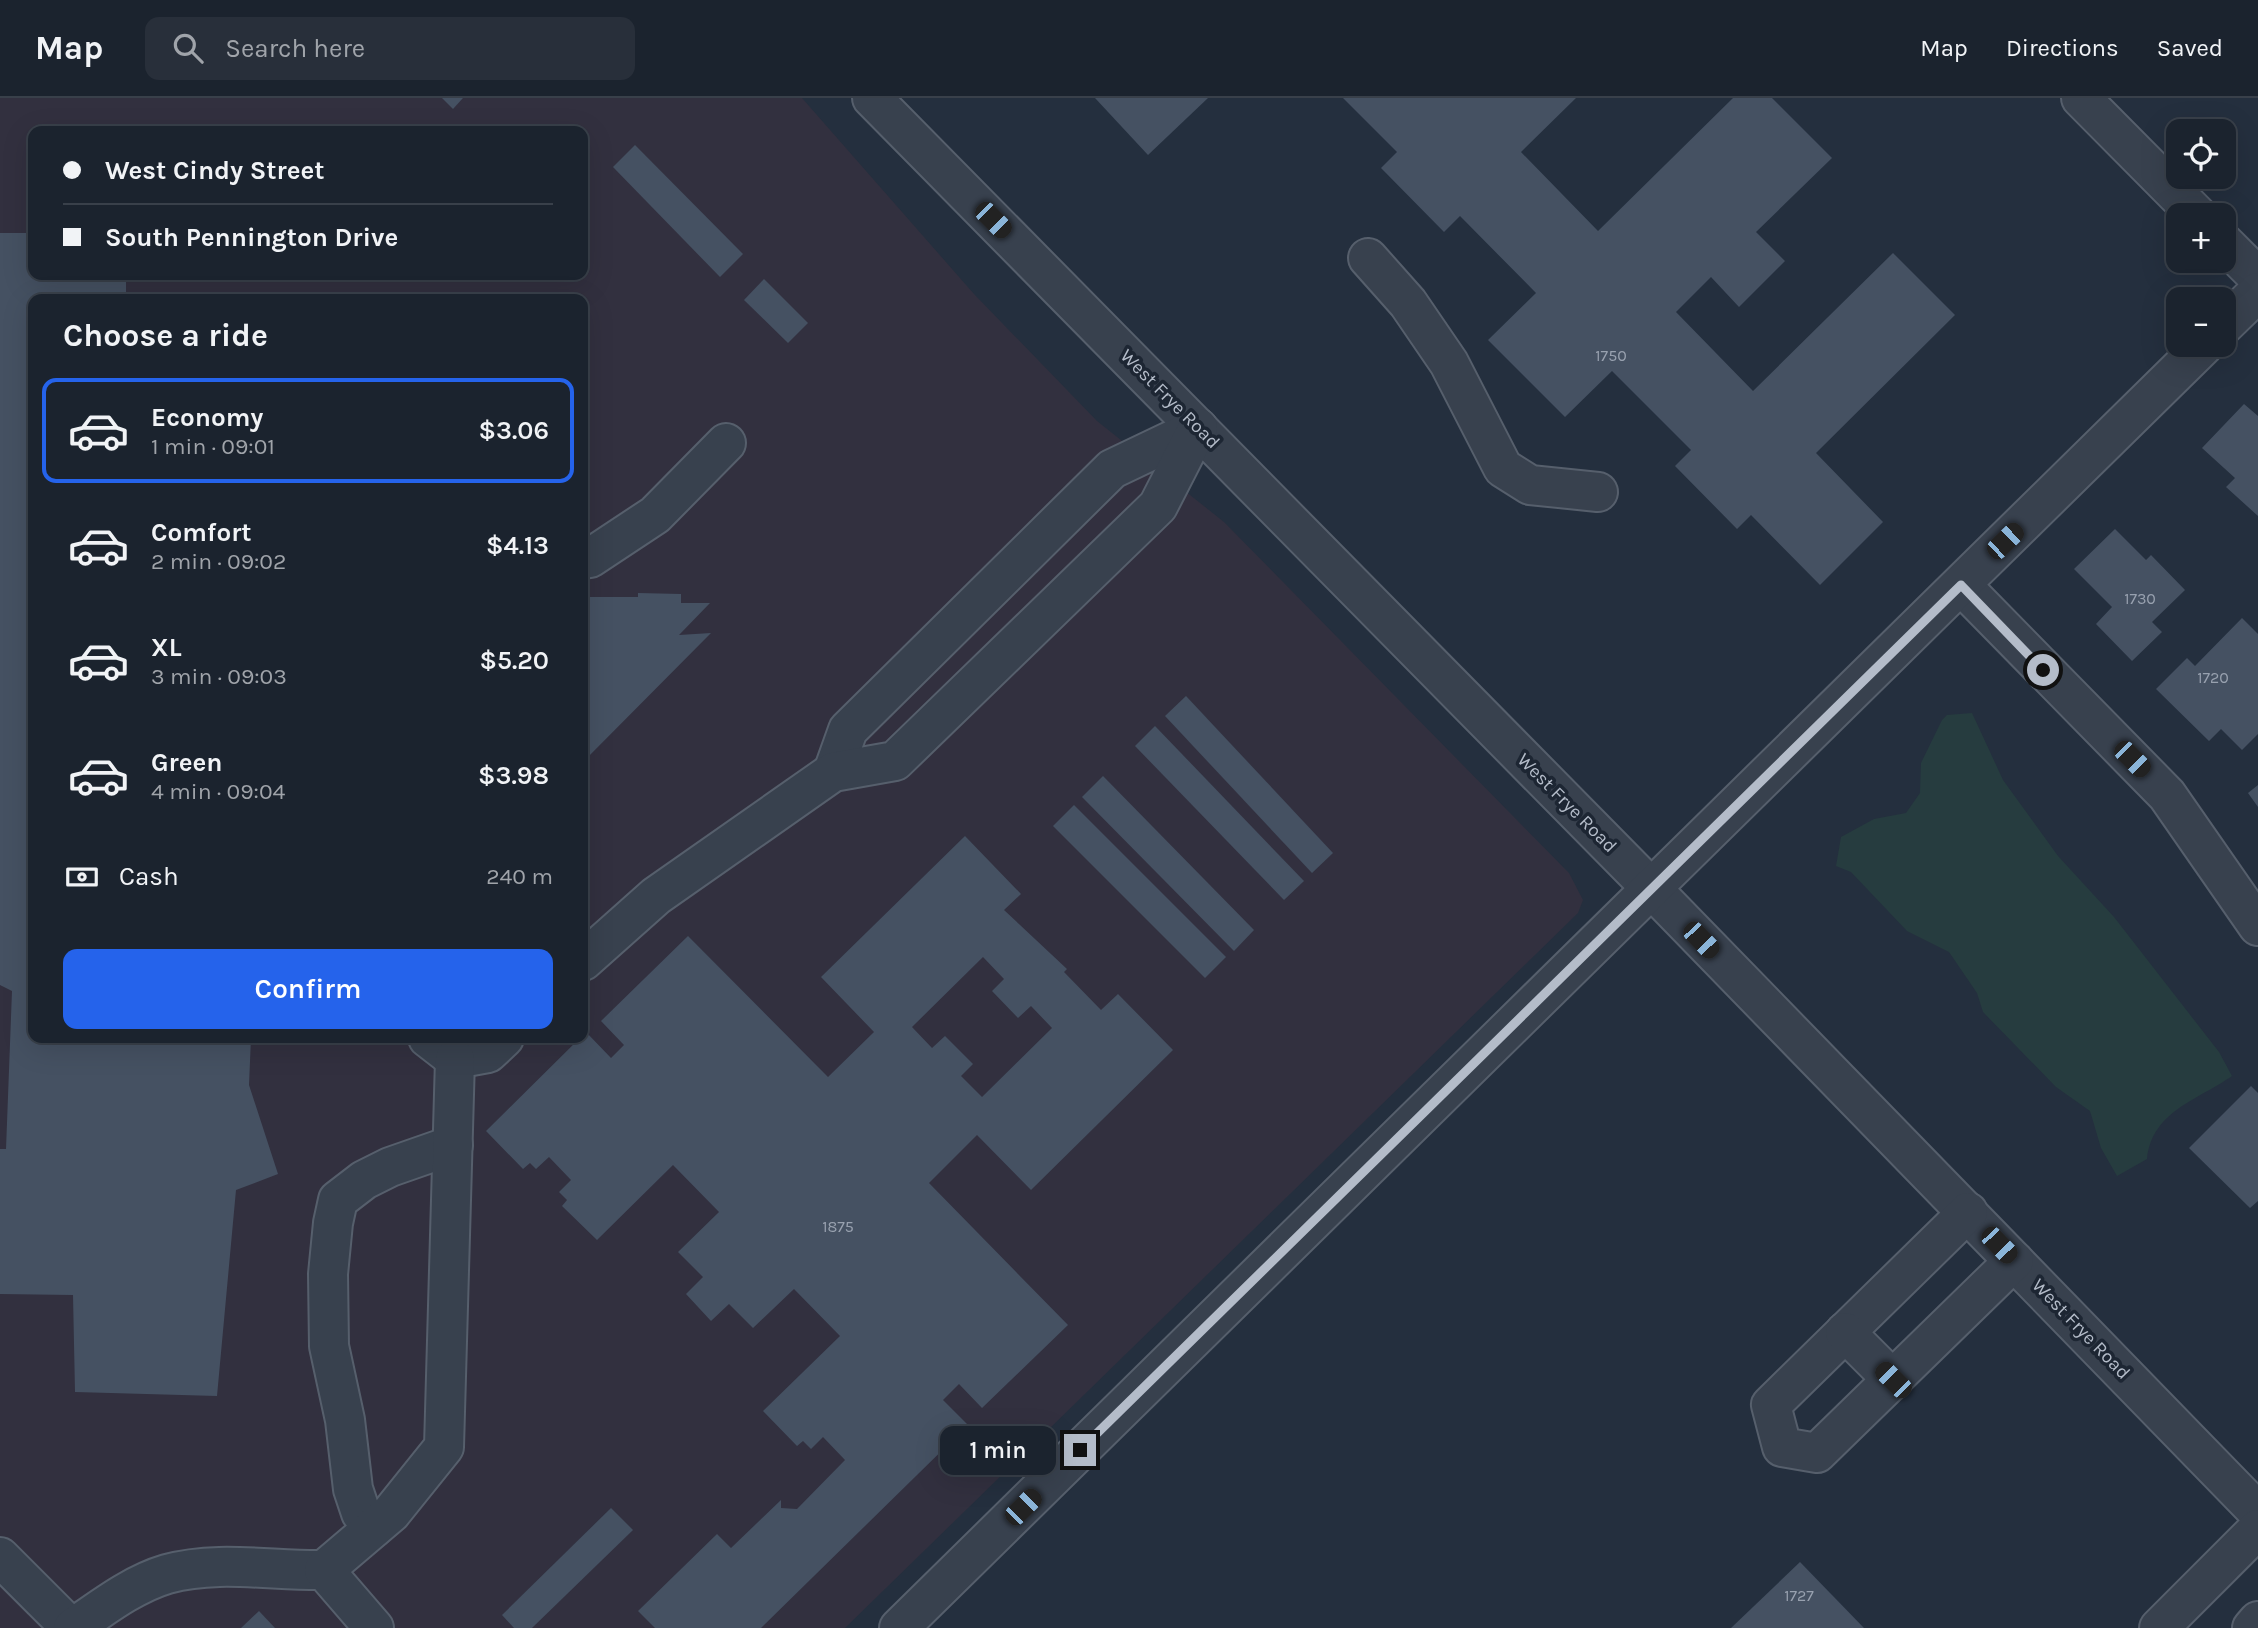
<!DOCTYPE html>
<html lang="en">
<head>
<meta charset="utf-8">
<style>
	body { margin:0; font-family:Karla,sans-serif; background:#282f3a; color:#f1f3f6; height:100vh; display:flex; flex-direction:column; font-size:26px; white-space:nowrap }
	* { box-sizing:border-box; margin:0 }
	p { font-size:23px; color:#a0a4aa }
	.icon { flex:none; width:38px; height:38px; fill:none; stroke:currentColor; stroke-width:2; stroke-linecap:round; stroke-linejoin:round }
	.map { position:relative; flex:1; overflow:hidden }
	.sheet { position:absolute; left:28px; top:196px; width:560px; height:749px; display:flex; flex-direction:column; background:#1b232e; border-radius:14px; box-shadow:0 7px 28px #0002,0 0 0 2px #39404a }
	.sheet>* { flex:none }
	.guide { position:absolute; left:28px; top:28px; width:560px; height:154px; border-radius:14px; box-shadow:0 7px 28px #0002,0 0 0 2px #39404a; display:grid; align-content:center; height:154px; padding:0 35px; background:#1b232e }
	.tools { position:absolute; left:2166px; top:21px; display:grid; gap:14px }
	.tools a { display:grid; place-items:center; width:70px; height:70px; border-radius:14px; background:#1b232e; box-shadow:0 7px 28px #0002,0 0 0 2px #39404a; font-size:35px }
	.end { position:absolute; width:32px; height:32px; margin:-16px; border:9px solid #b4bcc9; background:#111; box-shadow:0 0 0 4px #111 }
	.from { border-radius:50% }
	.bubble { position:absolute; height:49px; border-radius:14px; background:#1b232e; box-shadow:0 7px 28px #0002,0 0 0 2px #39404a; font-size:23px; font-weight:600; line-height:49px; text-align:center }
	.car { position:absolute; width:21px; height:42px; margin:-21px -10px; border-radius:9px; box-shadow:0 0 5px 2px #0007; background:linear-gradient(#222 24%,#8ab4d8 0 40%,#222 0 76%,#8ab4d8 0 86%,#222 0) }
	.guide b { display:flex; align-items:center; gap:24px; height:66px; font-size:26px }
	.guide b+b { border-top:2px solid #39404a }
	.guide i { width:18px; height:18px; background:#f1f3f6 }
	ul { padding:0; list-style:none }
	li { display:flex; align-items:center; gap:21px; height:105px; margin:0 14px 10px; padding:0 21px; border:4px solid transparent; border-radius:14px }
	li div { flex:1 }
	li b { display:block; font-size:26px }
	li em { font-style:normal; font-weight:600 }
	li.current { border-color:#2563eb }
	li>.icon { width:63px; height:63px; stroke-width:1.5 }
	h2 { padding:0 35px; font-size:32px; line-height:84px }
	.pay { display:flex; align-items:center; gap:18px; height:77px; padding:0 35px; font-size:26px }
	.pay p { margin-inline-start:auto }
	.action { display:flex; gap:14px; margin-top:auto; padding:14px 35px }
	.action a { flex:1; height:80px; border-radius:14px; background:#2563eb; color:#fff; font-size:28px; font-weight:600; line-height:80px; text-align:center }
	header { display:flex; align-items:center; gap:42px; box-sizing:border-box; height:98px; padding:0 35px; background:#1b232e; border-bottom:2px solid #39404a }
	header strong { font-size:33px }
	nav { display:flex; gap:38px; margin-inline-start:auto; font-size:24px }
	.search { width:490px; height:63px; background:#282f3a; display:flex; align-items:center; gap:18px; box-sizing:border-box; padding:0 24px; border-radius:14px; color:#a0a4aa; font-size:26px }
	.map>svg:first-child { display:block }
</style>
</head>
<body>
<header>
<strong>Map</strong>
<div class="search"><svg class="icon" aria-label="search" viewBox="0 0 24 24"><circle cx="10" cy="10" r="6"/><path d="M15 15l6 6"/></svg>Search here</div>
<nav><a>Map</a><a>Directions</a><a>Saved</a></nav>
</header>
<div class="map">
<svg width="2258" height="1530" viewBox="0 0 2258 1530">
	<rect width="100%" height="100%" fill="#242f3e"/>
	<!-- medical -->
	<path fill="#32303f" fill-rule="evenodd" d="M0,0H802L974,196L1097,323L1224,424L1569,775L1583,802L1578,815L845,1530H0ZM33,33H583V177H33ZM33,201H583V940H33Z"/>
	<!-- green -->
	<path fill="#263c3f" d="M1972,615L2003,682L2058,758L2114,819L2219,954L2232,978C2198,1002 2152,1013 2147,1061L2117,1078L2101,1050L2090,1013L2056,989L1983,914L1977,895L1949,854L1907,833L1851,774L1836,768L1841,739L1874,721L1906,715L1920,695L1921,665L1942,622L1947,617Z"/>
	<!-- building -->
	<g fill="#455162" fill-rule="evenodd">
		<polygon points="442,0 463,0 453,11"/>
		<polygon points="1095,0 1208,0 1148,57"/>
		<polygon points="1343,0 1576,0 1521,54 1598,133 1733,0 1772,0 1832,60 1756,134 1785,163 1739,209 1711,179 1676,214 1753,293 1893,155 1955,217 1816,355 1883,424 1820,487 1751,417 1737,431 1675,368 1691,352 1612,273 1565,319 1488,242 1536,195 1460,118 1444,134 1381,70 1397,54"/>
		<polygon points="635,47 743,156 720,179 613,69"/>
		<polygon points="0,135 33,135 33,177 126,177 126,201 33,201 33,940 251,940 249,987 278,1076 236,1092 217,1298 75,1294 73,1197 0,1196 0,1051 6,1051 12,893 0,887"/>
		<polygon points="764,181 808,225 788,245 744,202"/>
		<polygon points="2244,306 2258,318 2258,418 2226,389 2235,380 2202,350"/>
		<polygon points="2115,431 2146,462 2151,457 2185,492 2152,524 2162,534 2132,563 2096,526 2112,509 2074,471"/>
		<polygon points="638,495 681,496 681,505 710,505 679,537 711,535 583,664 583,518 588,518 588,499 638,499"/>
		<polygon points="2242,520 2258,536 2258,636 2242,652 2221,631 2209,643 2156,591 2187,560 2195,568"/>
		<polygon points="1186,598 1333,755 1312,775 1165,618"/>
		<polygon points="1155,628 1304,783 1284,802 1135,648"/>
		<polygon points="1103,678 1254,832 1234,853 1082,699"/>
		<polygon points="2258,687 2258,709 2248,695"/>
		<polygon points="1074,707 1226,859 1205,880 1053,728"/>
		<path d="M965,738L1021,796L1004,812L1067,871L1064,874L1101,912L1118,896L1173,952L1031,1092L977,1037L929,1085L1068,1227L982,1310L959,1286L943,1302L968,1327L761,1530H655L638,1513L717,1436L731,1450L781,1402V1410L797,1411L845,1362L823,1339L811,1351L803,1343L797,1348L763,1313L840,1238L794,1191L753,1230L729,1206L711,1223L686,1196L703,1179L678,1154L719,1114L673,1067L597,1142L562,1108L567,1102L559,1094L571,1082L549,1059L536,1071L530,1065L523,1071L486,1033L586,934L611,960L624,947L601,923L688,838L828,979L874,934L821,879ZM983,859L1004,881L992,893L1018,920L1031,908L1052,930L982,999L961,978L973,966L945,938L932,950L912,929Z"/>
		<polygon points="2251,988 2258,995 2258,1103 2250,1110 2189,1050"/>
		<polygon points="611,1410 633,1432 532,1530 514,1530 502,1517"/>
		<polygon points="1800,1464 1864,1530 1731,1530"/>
		<polygon points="259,1513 275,1530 241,1530"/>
	</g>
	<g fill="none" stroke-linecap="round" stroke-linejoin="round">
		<!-- minor casing -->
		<g stroke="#565f6c" stroke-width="42">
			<g id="minor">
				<polyline points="872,0 1651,790 2258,1414"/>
				<polyline points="2081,0 2197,117"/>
				<polyline points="2224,145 2258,179"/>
				<polyline points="1368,160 1408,205 1449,265 1503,370 1530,387 1598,394"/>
				<polyline points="2224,227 2258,194"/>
				<polyline points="583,461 590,460 655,417 726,345"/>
				<polyline points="1961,487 2167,697 2258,828"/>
				<polyline points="833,674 848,632 1112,371 1198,330"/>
				<polyline points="583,863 656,798 833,674 895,663 1158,408 1198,330"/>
				<polyline points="428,940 455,961 488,955 504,940"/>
				<polyline points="1968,1114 1771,1307 1782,1349 1817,1355 2014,1163"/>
				<polyline points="1845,1234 1893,1282"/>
				<polyline points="373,1430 361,1415 353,1391 345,1322 329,1248 328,1176 333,1125 338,1102 364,1082 390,1069 453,1047"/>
				<polyline points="0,1459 71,1530"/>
				<path d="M73,1530C102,1510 133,1486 167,1476C217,1462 273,1473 324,1472"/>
				<polyline points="374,1530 324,1472 391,1415 444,1349 455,961"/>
				<polyline points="899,1530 2204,247"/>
				<polyline points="2159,1530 2258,1431"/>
				<polyline points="2252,1530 2258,1523"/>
			</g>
		</g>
		<!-- minor -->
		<use href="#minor" stroke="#38414e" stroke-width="38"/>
	</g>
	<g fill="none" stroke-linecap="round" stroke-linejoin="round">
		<!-- route -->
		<polyline stroke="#b4bcc9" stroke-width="9" points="1080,1352 1961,487 2043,572"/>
	</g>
	<g text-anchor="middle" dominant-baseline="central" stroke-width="7" stroke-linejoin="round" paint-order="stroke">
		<!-- number labels -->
		<g font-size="16" fill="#98a1af">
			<text x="1611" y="257">1750</text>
			<text x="2140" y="500">1730</text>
			<text x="2213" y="579">1720</text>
			<text x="838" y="1128">1875</text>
			<text x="1799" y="1497">1727</text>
		</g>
		<!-- street labels -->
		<g font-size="19" fill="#b4bcc9" stroke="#1d2633">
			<text transform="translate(1170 301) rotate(45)">West Frye Road</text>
			<text transform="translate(1567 705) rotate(45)">West Frye Road</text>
			<text transform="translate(2081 1231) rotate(46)">West Frye Road</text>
		</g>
	</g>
</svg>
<div class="tools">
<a><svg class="icon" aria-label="locate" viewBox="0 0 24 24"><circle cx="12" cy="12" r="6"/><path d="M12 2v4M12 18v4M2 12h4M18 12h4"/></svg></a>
<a>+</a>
<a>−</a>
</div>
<i class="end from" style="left:2043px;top:572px"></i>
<i class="end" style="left:1080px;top:1352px"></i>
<div class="bubble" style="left:940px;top:1328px;width:116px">1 min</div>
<i class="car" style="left:993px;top:122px;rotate:135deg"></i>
<i class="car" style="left:2005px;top:443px;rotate:46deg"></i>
<i class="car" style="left:2132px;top:661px;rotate:135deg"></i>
<i class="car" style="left:1701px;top:842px;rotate:136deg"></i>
<i class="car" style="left:1999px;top:1147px;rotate:136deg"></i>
<i class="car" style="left:1893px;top:1282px;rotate:315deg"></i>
<i class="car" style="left:1023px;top:1409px;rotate:45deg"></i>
<div class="guide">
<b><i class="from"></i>West Cindy Street</b>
<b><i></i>South Pennington Drive</b>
</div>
<section class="sheet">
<h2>Choose a ride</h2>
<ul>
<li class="current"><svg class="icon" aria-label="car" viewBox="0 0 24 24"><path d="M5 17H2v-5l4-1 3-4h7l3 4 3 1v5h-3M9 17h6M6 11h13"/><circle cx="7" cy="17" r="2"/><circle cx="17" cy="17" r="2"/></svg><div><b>Economy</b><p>1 min · 09:01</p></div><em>$3.06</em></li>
<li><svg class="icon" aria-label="car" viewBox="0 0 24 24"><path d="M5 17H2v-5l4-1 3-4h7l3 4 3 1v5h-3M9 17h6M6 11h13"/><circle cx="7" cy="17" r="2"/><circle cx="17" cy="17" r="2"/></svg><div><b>Comfort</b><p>2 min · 09:02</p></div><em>$4.13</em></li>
<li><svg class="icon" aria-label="car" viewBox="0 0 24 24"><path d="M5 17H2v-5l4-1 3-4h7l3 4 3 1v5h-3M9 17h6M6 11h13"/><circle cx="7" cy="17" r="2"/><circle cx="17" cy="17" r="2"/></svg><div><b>XL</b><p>3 min · 09:03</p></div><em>$5.20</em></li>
<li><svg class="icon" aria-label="car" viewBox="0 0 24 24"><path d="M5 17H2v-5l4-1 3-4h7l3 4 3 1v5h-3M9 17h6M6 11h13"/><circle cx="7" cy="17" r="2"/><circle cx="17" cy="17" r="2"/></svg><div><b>Green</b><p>4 min · 09:04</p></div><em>$3.98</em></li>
</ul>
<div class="pay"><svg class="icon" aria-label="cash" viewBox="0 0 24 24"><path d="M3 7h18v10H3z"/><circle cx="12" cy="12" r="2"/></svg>Cash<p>240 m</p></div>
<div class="action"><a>Confirm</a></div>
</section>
</div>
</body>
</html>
